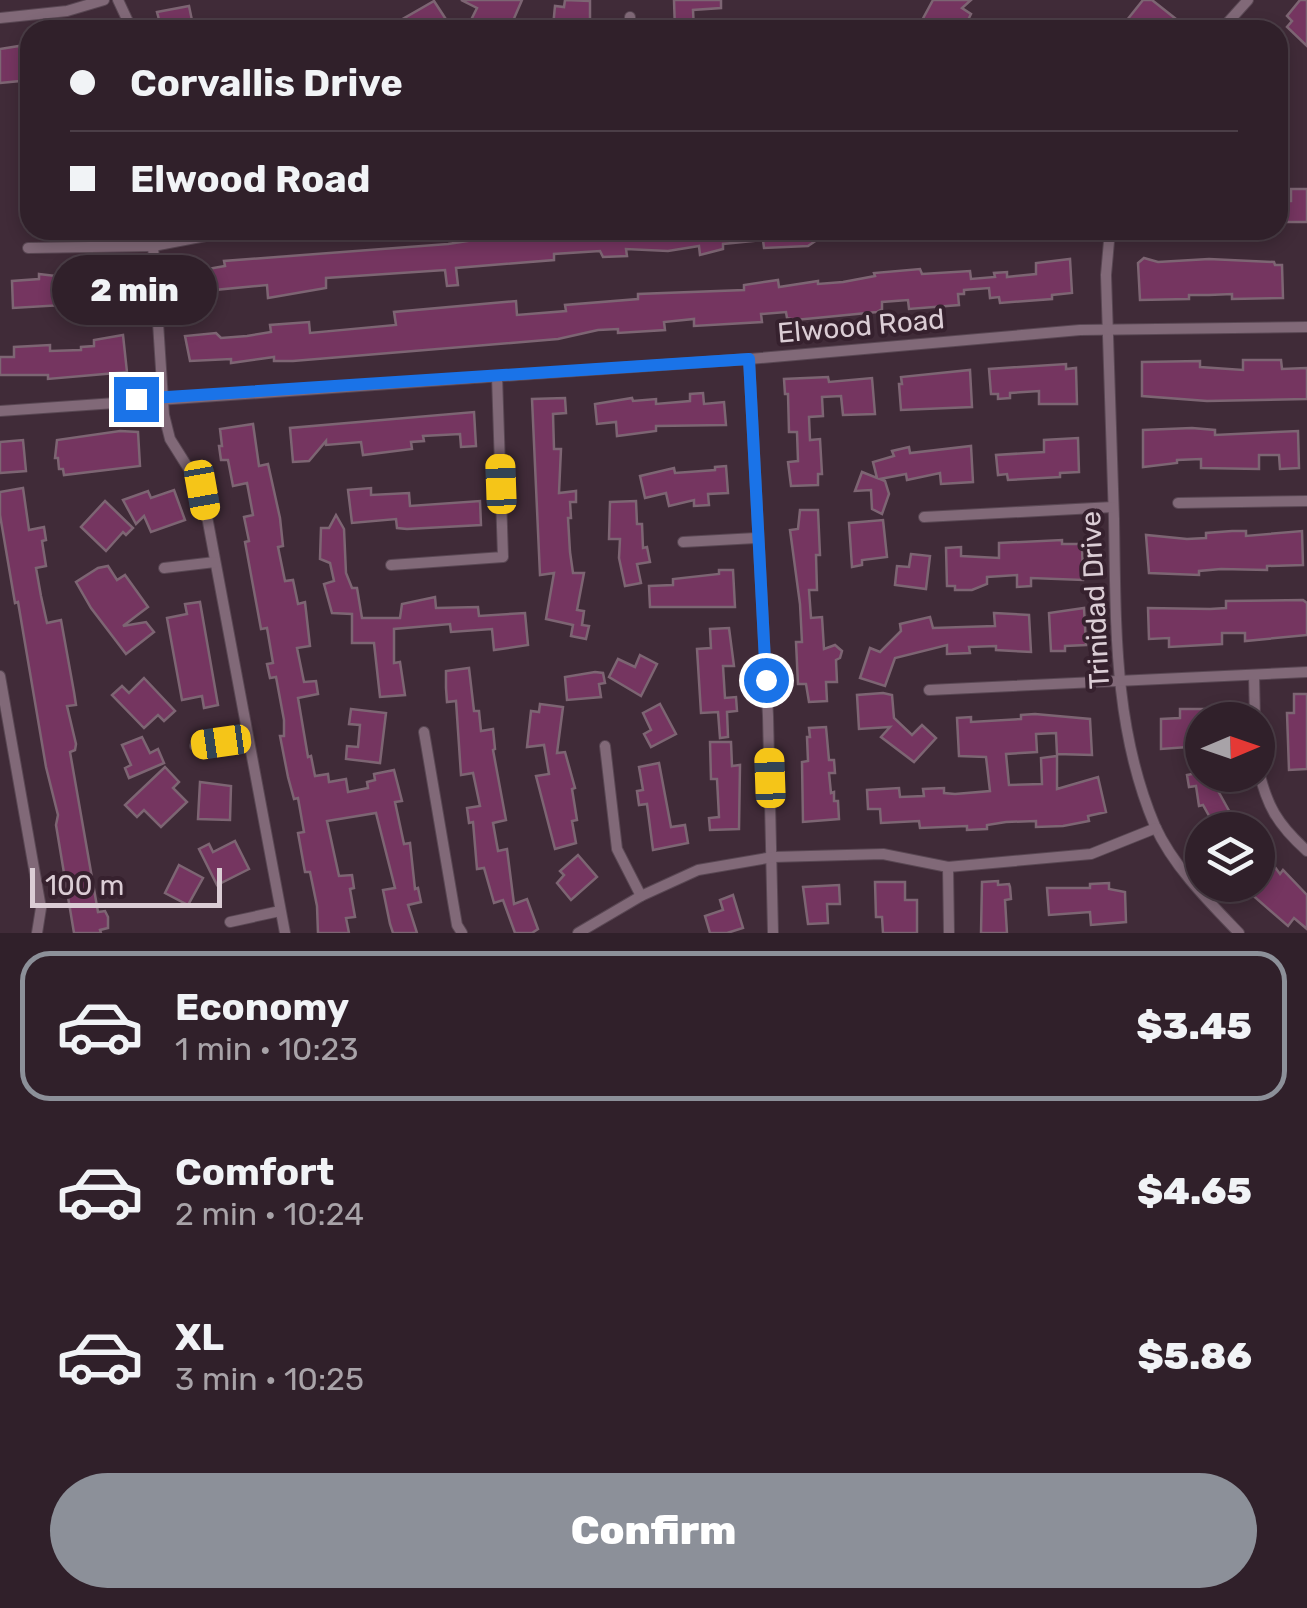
<!DOCTYPE html>
<html lang="en">
<head>
<meta charset="utf-8">
<style>
	body { margin:0; font-family:Rubik,sans-serif; background:#382832; color:#f1f3f6; height:100vh; display:flex; flex-direction:column; font-size:38px; white-space:nowrap }
	* { box-sizing:border-box; margin:0 }
	p { font-size:32px; color:#a8a3a8 }
	.icon { flex:none; width:55px; height:55px; fill:none; stroke:currentColor; stroke-width:2; stroke-linecap:round; stroke-linejoin:round }
	.map { position:relative; height:933px; overflow:hidden }
	.sheet { display:flex; flex-direction:column; background:#30202a; flex:1 }
	.sheet>* { flex:none }
	.hud { position:absolute; left:20px; top:20px; width:1268px; height:220px; border-radius:30px; box-shadow:0 5px 15px #0003,0 0 0 2px #4b3e47; display:grid; align-content:center; height:220px; padding:0 50px; background:#30202a }
	.needle { width:65px; rotate:88deg }
	.tools { position:absolute; left:1185px; top:702px; display:grid; gap:20px }
	.tools a { display:grid; place-items:center; width:90px; height:90px; border-radius:50%; background:#30202a; box-shadow:0 5px 15px #0003,0 0 0 2px #4b3e47; font-size:50px }
	.scale { position:absolute; left:30px; bottom:25px; width:192px; box-sizing:border-box; padding-left:10px; border:5px solid #dbcdd5; border-top:0; font-size:28px; line-height:35px; white-space:nowrap; color:#dbcdd5; -webkit-text-stroke:8px #36212e; paint-order:stroke }
	.end { position:absolute; width:45px; height:45px; margin:-22px; border:12px solid #1a73e8; background:#fff; box-shadow:0 0 0 5px #fff }
	.from { border-radius:50% }
	.bubble { position:absolute; height:70px; border-radius:35px; background:#30202a; box-shadow:0 5px 15px #0003,0 0 0 2px #4b3e47; font-size:32px; font-weight:800; line-height:70px; text-align:center }
	.car { position:absolute; width:30px; height:60px; margin:-30px -15px; border-radius:12px; box-shadow:0 0 8px 2px #0007; background:linear-gradient(#f5c518 24%,#345 0 40%,#f5c518 0 76%,#345 0 86%,#f5c518 0) }
	.hud b { display:flex; align-items:center; gap:35px; height:95px; font-size:38px }
	.hud b+b { border-top:2px solid #4b3e47 }
	.hud i { width:25px; height:25px; background:#f1f3f6 }
	ul { padding:18px 0 0; list-style:none }
	li { display:flex; align-items:center; gap:30px; height:150px; margin:0 20px 15px; padding:0 30px; border:5px solid transparent; border-radius:30px }
	li div { flex:1 }
	li b { display:block; font-size:38px }
	li em { font-style:normal; font-weight:800 }
	li.selected { border-color:#8c9099 }
	li>.icon { width:90px; height:90px; stroke-width:1.5 }
	.primary-button { display:flex; gap:20px; margin-top:auto; padding:20px 50px }
	.primary-button a { flex:1; height:115px; border-radius:60px; background:#8c9099; color:#fff; font-size:40px; font-weight:800; line-height:115px; text-align:center }
	.map>svg:first-child { display:block }
</style>
</head>
<body>
<div class="map">
<svg width="1307" height="933" viewBox="0 0 1307 933">
	<rect width="100%" height="100%" fill="#402b38"/>
	<!-- building -->
	<g fill="#753560" stroke="#7d6573" stroke-width="2.5">
		<polygon points="461,0 522,0 509,30 466,30 477,8"/>
		<polygon points="565,0 590,1 590,30 562,30 553,27 555,6 564,7"/>
		<polygon points="674,0 721,0 721,8 693,10 694,30 675,30"/>
		<polygon points="933,0 971,0 962,8 971,14 965,26 957,21 953,30 930,30 920,24"/>
		<polygon points="1143,0 1152,0 1176,19 1167,30 1119,30"/>
		<polygon points="1300,0 1307,0 1307,46 1287,27 1292,21 1287,16"/>
		<polygon points="434,1 453,30 408,30 401,20"/>
		<polygon points="189,6 194,30 161,27 157,12"/>
		<polygon points="19,46 21,56 30,54 30,80 0,83 0,49"/>
		<polygon points="1291,189 1307,189 1307,222 1285,222 1285,208 1286,201 1291,201"/>
		<polygon points="514,230 816,230 817,240 808,246 764,248 763,240 723,244 723,249 700,255 699,246 668,251 626,249 627,256 603,257 600,251 554,254 554,260 456,268 458,285 447,286 445,270 326,278 326,288 268,298 267,285 215,290 215,294 180,300 179,274 225,266 224,261 448,244 474,240 473,238 514,236"/>
		<polygon points="1144,258 1158,262 1209,259 1274,262 1275,265 1282,265 1283,298 1232,299 1232,294 1209,295 1189,295 1189,299 1140,300 1138,263"/>
		<polygon points="1070,259 1072,293 1052,295 1052,299 1000,303 999,297 990,298 989,288 964,290 964,294 958,294 959,305 909,309 908,300 882,302 882,309 877,312 826,317 795,320 787,318 786,312 761,314 762,322 694,326 694,319 664,322 665,330 618,333 618,329 598,330 558,339 293,361 274,361 274,357 231,363 231,359 190,361 185,336 216,333 221,338 247,336 271,332 270,325 309,322 310,333 396,325 394,312 516,301 517,315 566,311 565,305 638,299 638,294 744,290 744,285 778,280 779,287 818,281 818,284 843,282 875,276 874,273 920,269 922,274 970,271 971,279 995,277 994,273 1007,272 1007,277 1036,274 1036,263"/>
		<polygon points="39,274 64,277 94,275 95,282 124,280 126,312 113,313 110,307 85,309 80,304 13,308 12,281 39,279"/>
		<polygon points="123,335 127,372 48,379 48,375 0,375 0,357 14,357 14,347 50,345 50,351 81,350 81,347 94,346 94,340"/>
		<polygon points="1243,360 1281,360 1282,369 1307,368 1307,399 1207,401 1142,396 1142,362 1200,361 1200,367 1243,370"/>
		<polygon points="1066,364 1066,369 1076,368 1077,404 1039,404 1039,391 1010,393 1010,398 998,399 998,394 991,394 989,369"/>
		<polygon points="970,370 972,407 901,410 899,384 902,384 901,377"/>
		<polygon points="828,377 829,382 872,378 875,414 843,415 841,396 822,397 823,416 809,417 810,440 820,439 822,474 818,474 818,485 791,486 788,462 798,461 797,432 789,432 788,394 785,394 784,379"/>
		<polygon points="703,393 704,404 724,402 726,425 656,426 656,431 617,436 616,422 597,424 595,404 632,398 633,401 656,399 656,404 690,401 690,394"/>
		<polygon points="565,398 566,413 553,414 554,449 561,449 559,493 576,491 576,502 570,502 571,518 568,518 570,552 573,573 584,573 577,610 584,611 582,625 589,626 586,639 571,636 573,625 546,619 554,573 540,575 532,399"/>
		<polygon points="474,412 476,446 461,447 460,434 423,436 424,441 411,442 412,449 363,455 361,442 326,445 326,441 309,461 293,462 290,428"/>
		<polygon points="253,424 259,466 268,464 280,518 283,546 278,547 285,581 293,580 298,604 305,602 310,646 297,648 304,682 316,681 318,694 298,698 308,757 311,756 315,776 328,774 329,782 346,779 348,792 368,788 367,782 375,780 374,774 394,770 402,801 395,802 404,844 410,843 415,889 418,888 421,902 408,905 417,933 393,933 390,924 383,890 395,888 376,813 327,821 339,876 352,875 354,888 350,889 355,917 346,918 349,933 318,933 317,906 310,872 305,872 298,833 304,832 298,798 294,799 288,777 280,736 284,736 284,720 276,677 270,678 267,664 273,663 267,628 261,629 245,542 249,541 244,517 253,515 247,483 233,486 228,460 221,460 219,446 222,446 220,429"/>
		<polygon points="1192,428 1215,430 1215,435 1298,431 1299,468 1280,469 1279,455 1259,455 1259,469 1201,468 1201,459 1177,460 1177,463 1143,467 1143,430"/>
		<polygon points="120,431 138,432 140,466 64,475 63,469 59,469 58,458 55,458 57,440"/>
		<polygon points="1078,438 1079,472 1060,473 1060,477 1008,480 1007,474 998,475 996,455 1044,452 1044,440"/>
		<polygon points="23,440 26,471 0,473 0,442"/>
		<polygon points="971,446 973,482 941,484 940,473 907,480 906,474 880,479 885,481 889,494 882,514 872,509 871,490 855,491 862,472 877,478 873,462 894,456 892,451 909,447 910,453"/>
		<polygon points="726,466 728,493 708,494 709,505 694,506 694,500 669,506 666,493 645,498 640,476 674,468 675,473 715,470 715,467"/>
		<polygon points="23,488 29,530 44,527 46,540 42,541 46,566 36,568 41,596 47,623 61,620 74,692 76,705 67,706 76,744 75,750 70,752 98,912 105,911 108,917 108,928 100,930 101,933 74,933 56,825 58,815 46,767 18,602 15,603 0,515 0,492"/>
		<polygon points="371,488 371,495 409,493 410,506 480,501 481,525 407,529 397,528 396,519 352,523 348,490"/>
		<polygon points="174,490 185,520 151,532 144,516 136,524 123,500 148,491 151,498"/>
		<polygon points="105,501 133,528 126,535 123,532 106,551 81,527"/>
		<polygon points="636,501 637,524 642,524 643,548 647,547 650,562 637,564 641,583 625,586 619,558 620,539 609,539 610,502"/>
		<polygon points="800,510 818,510 820,555 816,555 817,590 809,590 811,618 822,617 824,649 835,645 842,651 840,658 836,660 837,682 826,682 827,701 809,702 806,684 798,684 796,642 802,642 800,604 790,530 798,529"/>
		<polygon points="336,515 344,529 346,573 352,588 357,588 362,618 400,618 402,604 435,597 436,608 478,607 479,616 525,613 528,645 494,650 492,629 451,632 450,624 394,629 394,663 400,662 405,695 380,697 374,643 352,643 352,614 332,613 324,584 334,581 330,563 320,559 321,528 329,528"/>
		<polygon points="883,520 887,557 862,560 862,565 852,567 849,523"/>
		<polygon points="1232,531 1246,531 1246,536 1302,531 1303,565 1267,566 1267,570 1221,569 1199,571 1199,575 1149,573 1146,535 1187,539 1206,538 1206,533"/>
		<polygon points="1062,540 1062,544 1082,544 1083,580 1031,578 1031,586 1017,587 1017,575 987,577 987,584 972,590 955,590 955,586 947,586 946,548 961,547 961,556 999,558 999,543"/>
		<polygon points="911,554 930,556 926,589 895,585 897,566 909,567"/>
		<polygon points="108,566 117,580 125,575 148,607 123,626 146,622 154,632 126,654 91,608 76,582 98,568"/>
		<polygon points="719,570 733,570 735,607 650,607 649,586 673,585 673,579 719,574"/>
		<polygon points="1303,600 1307,603 1307,635 1245,641 1245,633 1222,633 1222,644 1169,647 1169,638 1149,639 1148,608 1210,609 1226,608 1226,601"/>
		<polygon points="200,602 218,705 204,708 202,696 182,700 167,618 187,614 185,604"/>
		<polygon points="1084,608 1086,645 1065,646 1065,651 1051,651 1049,613"/>
		<polygon points="994,613 1029,615 1031,652 996,650 996,646 969,647 970,653 947,654 947,645 895,658 885,686 860,678 870,648 880,652 901,631 900,624 930,617 933,628 995,626"/>
		<polygon points="729,628 734,666 723,666 725,698 736,697 737,711 727,712 728,737 720,738 718,712 701,713 697,649 711,648 710,629"/>
		<polygon points="640,655 657,664 641,696 609,677 618,659 635,667"/>
		<polygon points="469,668 474,711 479,711 481,731 493,729 495,749 493,750 506,820 493,823 498,851 507,849 514,904 527,899 538,929 532,933 515,933 503,900 494,903 484,868 477,869 473,822 469,823 467,808 480,806 473,773 461,775 456,701 447,702 446,688 446,671"/>
		<polygon points="595,672 603,673 605,683 599,684 601,697 567,700 565,677"/>
		<polygon points="144,678 175,711 164,721 158,715 144,728 112,695 122,686 129,693"/>
		<polygon points="883,693 892,695 894,718 912,735 922,725 936,738 914,762 881,737 890,727 859,729 857,695"/>
		<polygon points="1294,694 1307,694 1307,769 1289,770 1287,713 1294,713"/>
		<polygon points="540,704 563,707 557,753 565,752 575,788 572,789 577,820 572,821 576,843 555,849 536,776 549,774 544,745 527,747 531,711 539,712"/>
		<polygon points="660,704 676,734 651,747 644,734 651,730 643,713"/>
		<polygon points="351,709 386,713 380,763 346,759 347,746 358,747 360,725 349,724"/>
		<polygon points="1180,709 1211,709 1211,720 1202,720 1202,746 1161,749 1161,719 1180,718"/>
		<polygon points="1035,714 1090,719 1092,755 1057,754 1056,733 1036,734 1037,752 1006,754 1009,785 1042,784 1041,758 1057,756 1057,789 1098,777 1106,812 1088,816 1089,821 1063,826 1036,827 1036,821 1006,822 987,825 987,829 967,830 967,826 920,828 919,821 881,823 880,809 868,809 867,790 899,788 900,797 924,796 923,789 944,788 944,793 955,794 990,791 986,757 959,756 957,718 971,717 971,722 1021,719 1021,715"/>
		<polygon points="826,727 829,760 834,760 835,773 829,773 831,793 834,792 834,801 838,801 839,819 803,822 802,762 808,761 807,737 810,737 809,728"/>
		<polygon points="142,737 150,753 158,749 164,763 129,778 125,768 131,765 122,745"/>
		<polygon points="710,742 731,742 732,766 740,765 739,829 710,830 709,818 719,817 717,779 711,779"/>
		<polygon points="659,763 671,827 685,825 688,843 653,850 647,804 639,805 637,791 643,790 639,767"/>
		<polygon points="165,767 179,782 173,788 187,802 161,827 144,810 137,817 125,805"/>
		<polygon points="1202,772 1202,775 1227,775 1229,787 1217,789 1232,816 1237,813 1247,830 1217,830 1203,805 1199,806 1196,786 1189,787 1187,775"/>
		<polygon points="200,782 231,786 230,820 198,819"/>
		<polygon points="235,841 249,869 217,885 199,849 209,844 213,852"/>
		<polygon points="1258,844 1280,874 1283,870 1307,895 1307,929 1294,918 1288,926 1241,885 1258,885"/>
		<polygon points="578,855 597,877 571,900 557,883 564,875 560,871"/>
		<polygon points="179,865 203,878 188,905 165,893"/>
		<polygon points="998,881 998,885 1009,884 1010,887 1011,899 1005,900 1007,933 981,933 982,882"/>
		<polygon points="875,882 905,882 905,900 917,900 917,933 883,933 882,917 876,917"/>
		<polygon points="1109,883 1109,889 1125,892 1126,922 1091,925 1090,912 1049,915 1047,888 1090,888 1090,884"/>
		<polygon points="839,885 840,904 827,904 828,923 808,924 803,887"/>
		<polygon points="733,895 743,928 727,933 710,933 705,916 723,910 720,900"/>
	</g>
	<g fill="none" stroke-linecap="round" stroke-linejoin="round">
		<!-- minor casing -->
		<g stroke="#594753" stroke-width="12">
			<g id="minor">
				<polyline points="118,0 132,30"/>
				<polyline points="630,17 630,30"/>
				<polyline points="0,18 67,11 104,0"/>
				<polyline points="807,27 807,30"/>
				<polyline points="1221,30 1248,0"/>
				<polyline points="152,230 164,415 170,439 202,490 285,933"/>
				<path d="M1110,230L1106,275C1108,357 1111,438 1114,519C1116,624 1113,727 1155,826C1173,866 1209,902 1239,933"/>
				<polyline points="28,248 153,246 237,230"/>
				<polyline points="749,359 768,716 773,933"/>
				<polyline points="0,411 749,359 1080,330 1307,327"/>
				<polyline points="1178,503 1307,501"/>
				<polyline points="924,517 1113,507"/>
				<polyline points="683,542 756,538"/>
				<polyline points="391,565 503,557 497,376"/>
				<polyline points="164,568 215,562"/>
				<polyline points="1254,675 1255,720"/>
				<polyline points="0,676 41,908 37,933"/>
				<polyline points="929,690 1307,672"/>
				<polyline points="424,732 457,925 462,933"/>
				<polyline points="195,746 247,738"/>
				<polyline points="605,746 617,849 641,896"/>
				<path d="M1258,768C1267,806 1277,824 1307,851"/>
				<polyline points="948,867 949,933"/>
				<polyline points="230,922 280,911"/>
				<polyline points="578,933 641,896 698,870 773,857 883,854 948,867 1091,854 1156,828"/>
			</g>
		</g>
		<!-- minor -->
		<use href="#minor" stroke="#816978" stroke-width="10"/>
	</g>
	<g fill="none" stroke-linecap="round" stroke-linejoin="round">
		<!-- route -->
		<polyline stroke="#1a73e8" stroke-width="12" points="136,399 749,359 766,680"/>
	</g>
	<g text-anchor="middle" dominant-baseline="central" stroke-width="8" stroke-linejoin="round" paint-order="stroke">
		<!-- street labels -->
		<g font-size="28" fill="#dbcdd5" stroke="#36212e">
			<text transform="translate(861 326) rotate(-5)">Elwood Road</text>
			<text transform="translate(1095 600) rotate(-93)">Trinidad Drive</text>
		</g>
	</g>
</svg>
<div class="tools">
<a><svg class="needle" viewBox="-14 -14 28 28"><path d="M0-13l5 13h-10z" fill="#e53935"/><path d="M0 13l5-13h-10z" fill="#a8a3a8"/></svg></a>
<a><svg class="icon" aria-label="layers" viewBox="0 0 24 24"><path d="M12 4l9 5-9 5-9-5zM3 14l9 5 9-5"/></svg></a>
</div>
<div class="scale">100 m</div>
<i class="end from" style="left:766px;top:680px"></i>
<i class="end" style="left:136px;top:399px"></i>
<div class="bubble" style="left:52px;top:255px;width:165px">2 min</div>
<i class="car" style="left:501px;top:484px;rotate:358deg"></i>
<i class="car" style="left:202px;top:490px;rotate:170deg"></i>
<i class="car" style="left:221px;top:742px;rotate:262deg"></i>
<i class="car" style="left:770px;top:778px;rotate:358deg"></i>
<div class="hud">
<b><i class="from"></i>Corvallis Drive</b>
<b><i></i>Elwood Road</b>
</div>
</div>
<section class="sheet">
<ul>
<li class="selected"><svg class="icon" aria-label="car" viewBox="0 0 24 24"><path d="M5 17H2v-5l4-1 3-4h7l3 4 3 1v5h-3M9 17h6M6 11h13"/><circle cx="7" cy="17" r="2"/><circle cx="17" cy="17" r="2"/></svg><div><b>Economy</b><p>1 min · 10:23</p></div><em>$3.45</em></li>
<li><svg class="icon" aria-label="car" viewBox="0 0 24 24"><path d="M5 17H2v-5l4-1 3-4h7l3 4 3 1v5h-3M9 17h6M6 11h13"/><circle cx="7" cy="17" r="2"/><circle cx="17" cy="17" r="2"/></svg><div><b>Comfort</b><p>2 min · 10:24</p></div><em>$4.65</em></li>
<li><svg class="icon" aria-label="car" viewBox="0 0 24 24"><path d="M5 17H2v-5l4-1 3-4h7l3 4 3 1v5h-3M9 17h6M6 11h13"/><circle cx="7" cy="17" r="2"/><circle cx="17" cy="17" r="2"/></svg><div><b>XL</b><p>3 min · 10:25</p></div><em>$5.86</em></li>
</ul>
<div class="primary-button"><a>Confirm</a></div>
</section>
</body>
</html>
